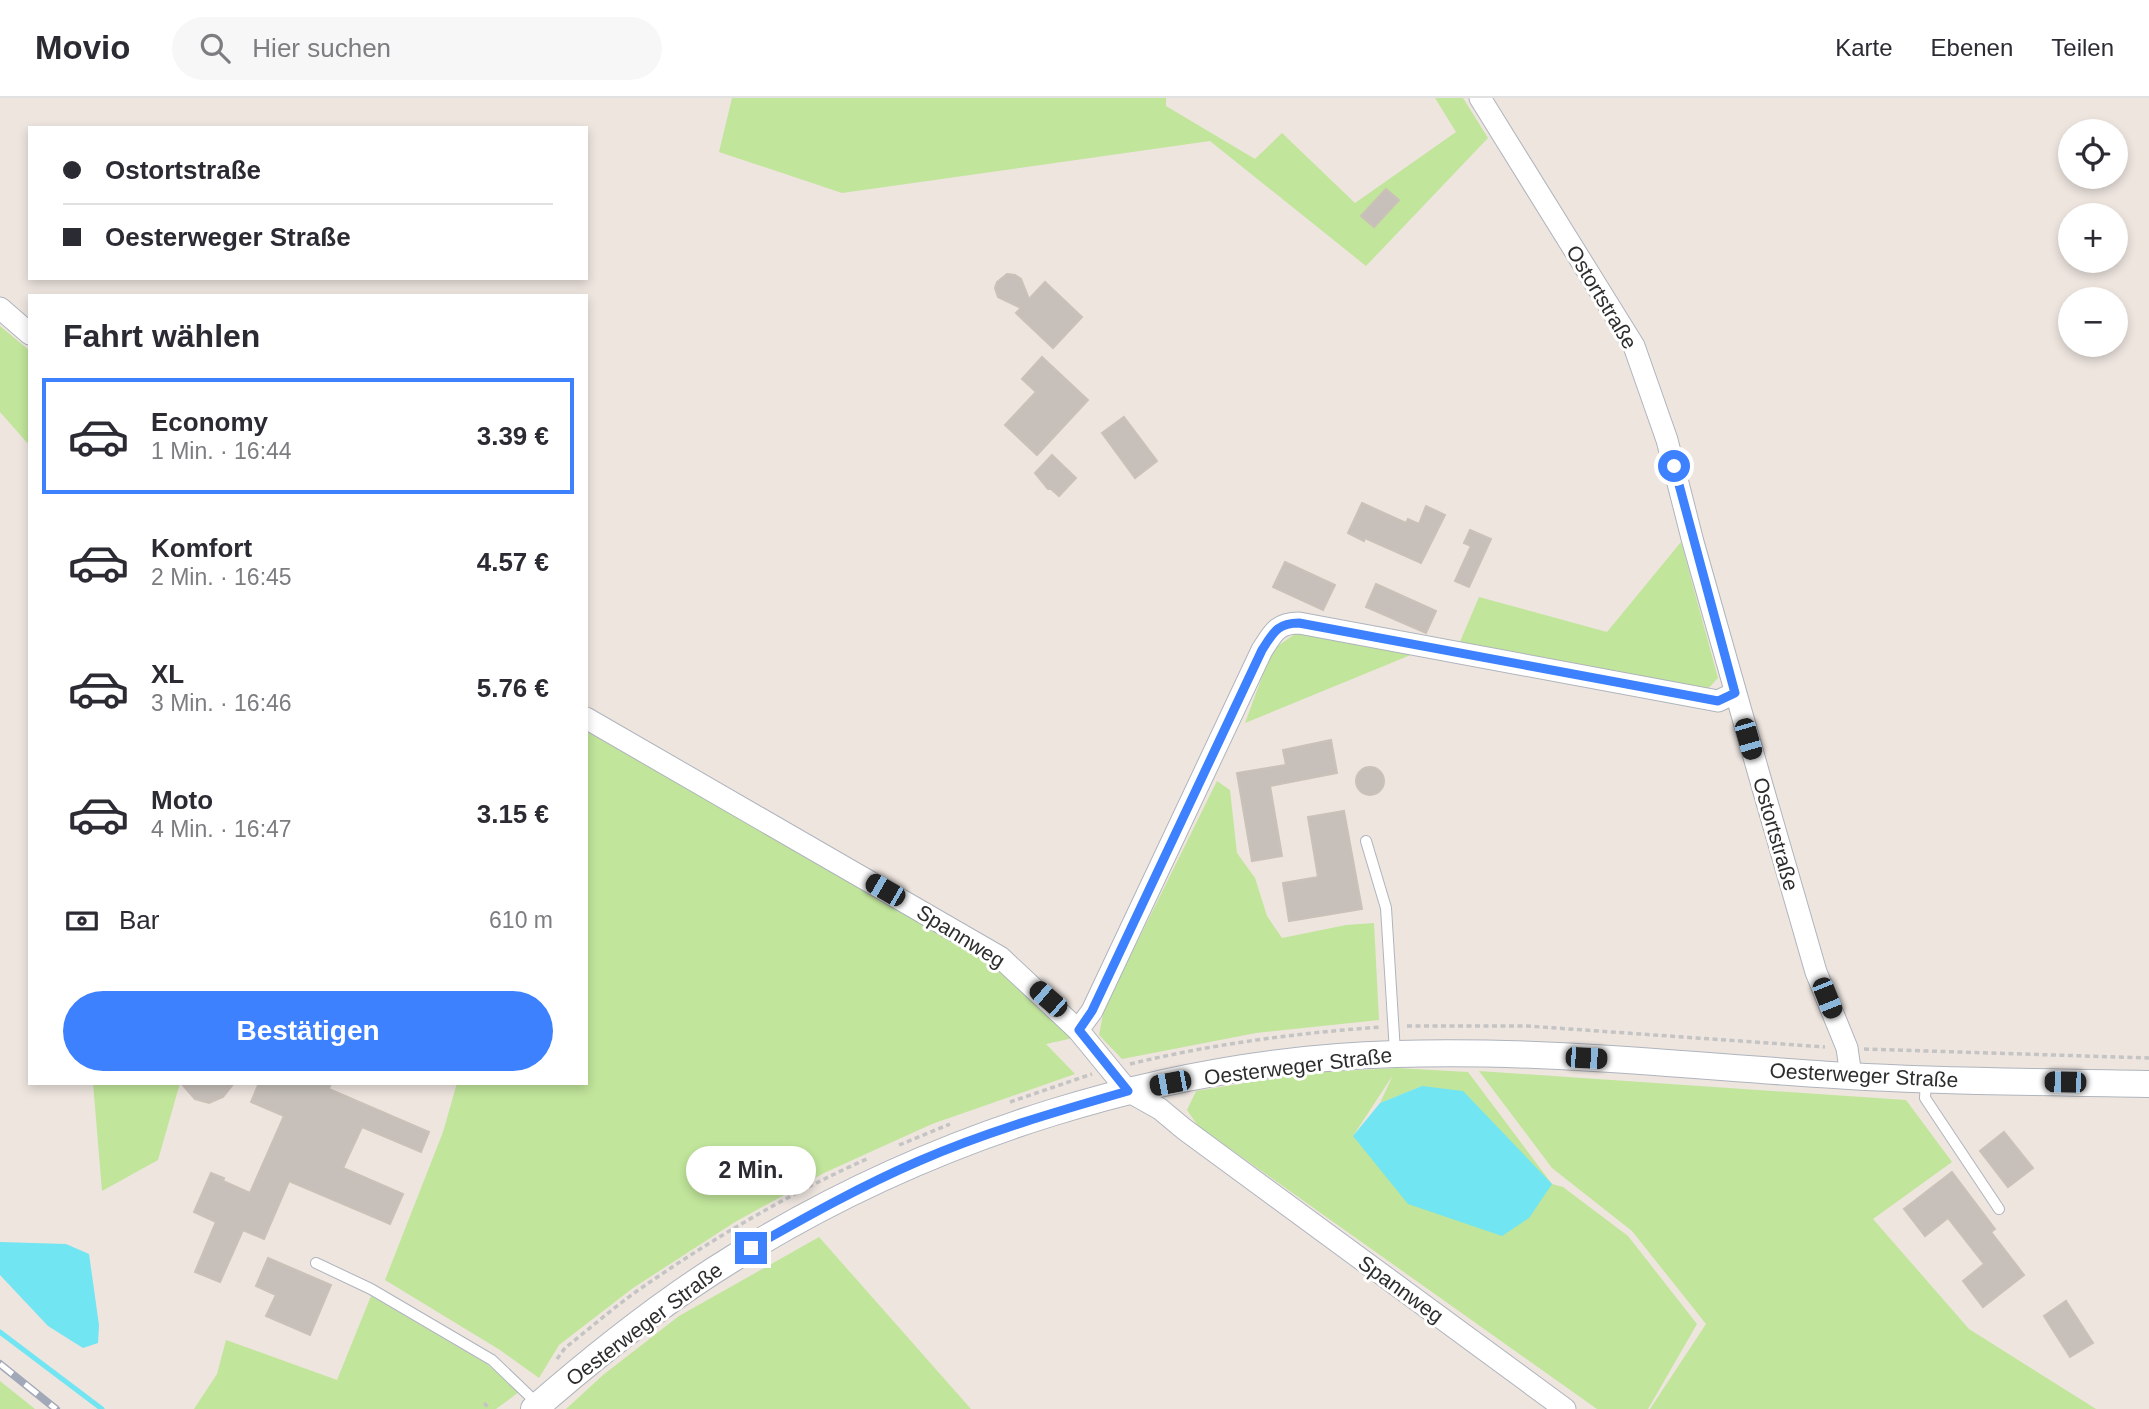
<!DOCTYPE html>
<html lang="de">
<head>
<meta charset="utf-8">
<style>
	body { margin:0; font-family:Helvetica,sans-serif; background:#f7f7f7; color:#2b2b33; height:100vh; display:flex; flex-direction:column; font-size:26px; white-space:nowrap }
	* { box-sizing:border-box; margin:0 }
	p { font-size:23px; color:#7c7c81 }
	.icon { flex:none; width:38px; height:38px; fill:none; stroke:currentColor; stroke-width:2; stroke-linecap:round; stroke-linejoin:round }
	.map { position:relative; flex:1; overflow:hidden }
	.side { position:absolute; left:28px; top:196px; width:560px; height:791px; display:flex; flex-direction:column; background:#fff; border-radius:0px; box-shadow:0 4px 10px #0003 }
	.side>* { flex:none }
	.banner { position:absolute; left:28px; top:28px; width:560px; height:154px; border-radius:0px; box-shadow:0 4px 10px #0003; display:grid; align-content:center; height:154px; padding:0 35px; background:#fff }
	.tools { position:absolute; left:2058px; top:21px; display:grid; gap:14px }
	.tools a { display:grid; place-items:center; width:70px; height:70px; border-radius:50%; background:#fff; box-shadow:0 4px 10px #0003; font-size:35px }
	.end { position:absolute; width:32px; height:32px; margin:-16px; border:9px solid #3d81fe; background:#fff; box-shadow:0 0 0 4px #fff }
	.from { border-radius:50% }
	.bubble { position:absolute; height:49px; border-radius:24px; background:#fff; box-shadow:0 4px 10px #0003; font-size:23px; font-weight:800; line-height:49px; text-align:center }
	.car { position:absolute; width:21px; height:42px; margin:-21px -10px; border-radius:9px; box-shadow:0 0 5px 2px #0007; background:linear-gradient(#222 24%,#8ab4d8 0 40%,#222 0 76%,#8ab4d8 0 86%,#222 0) }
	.banner b { display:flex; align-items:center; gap:24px; height:66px; font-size:26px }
	.banner b+b { border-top:2px solid #e1e1e2 }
	.banner i { width:18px; height:18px; background:#2b2b33 }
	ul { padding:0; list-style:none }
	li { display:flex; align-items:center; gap:21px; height:116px; margin:0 14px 10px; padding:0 21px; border:4px solid transparent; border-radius:0px }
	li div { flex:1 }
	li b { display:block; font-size:26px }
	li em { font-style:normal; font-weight:800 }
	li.active { border-color:#3d81fe }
	li>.icon { width:63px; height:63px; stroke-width:1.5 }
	h2 { padding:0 35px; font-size:32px; line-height:84px }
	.pay { display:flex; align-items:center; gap:18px; height:77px; padding:0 35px; font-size:26px }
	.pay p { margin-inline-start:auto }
	.action { display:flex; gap:14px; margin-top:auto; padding:14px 35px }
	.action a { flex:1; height:80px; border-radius:42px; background:#3d81fe; color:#fff; font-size:28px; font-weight:800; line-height:80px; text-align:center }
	header { display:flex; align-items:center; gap:42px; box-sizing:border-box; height:98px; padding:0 35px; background:#fff; border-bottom:2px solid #e1e1e2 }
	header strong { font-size:33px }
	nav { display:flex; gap:38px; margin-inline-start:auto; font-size:24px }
	.search { width:490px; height:63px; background:#f7f7f7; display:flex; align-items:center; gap:18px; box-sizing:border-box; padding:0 24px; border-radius:38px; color:#7c7c81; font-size:26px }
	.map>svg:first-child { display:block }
</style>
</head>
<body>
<header>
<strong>Movio</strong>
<div class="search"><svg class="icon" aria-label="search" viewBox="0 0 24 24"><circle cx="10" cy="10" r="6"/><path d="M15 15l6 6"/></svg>Hier suchen</div>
<nav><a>Karte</a><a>Ebenen</a><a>Teilen</a></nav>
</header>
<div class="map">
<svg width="2149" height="1311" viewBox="0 0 2149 1311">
	<rect width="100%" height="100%" fill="#eee5df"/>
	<!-- green -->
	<g fill="#c1e59b" fill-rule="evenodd">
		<polygon points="732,0 1166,0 1166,8 1255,61 1282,35 1355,105 1456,34 1435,0 1463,0 1488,40 1366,168 1210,43 842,95 719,54"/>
		<polygon points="0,228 30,253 30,348 0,314"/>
		<polygon points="1681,444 1718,580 1706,593 1459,546 1479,499 1607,534"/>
		<polygon points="1302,531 1418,554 1245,625 1272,552"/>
		<polygon points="586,633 996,867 1073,940 1046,946 1075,976 932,1026 824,1075 735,1124 633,1190 559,1247 539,1280 500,1252 385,1182 443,1034 457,985 586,985"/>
		<polygon points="1217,683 1230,692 1237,755 1255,780 1267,818 1282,840 1346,827 1374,825 1379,922 1256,935 1122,961 1099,937 1104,911"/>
		<path d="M1397,970L1468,974L1552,1086L1563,1089L1628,1138L1697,1226L1648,1311H1597L1198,1028L1187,1012L1196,993L1305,975ZM1393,977L1380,1005L1422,988L1353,1038Z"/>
		<polygon points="1479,973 1906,1002 1952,1064 1873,1121 1969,1231 2096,1311 1650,1311 1706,1226 1632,1133 1552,1070"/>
		<polygon points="93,985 180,985 158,1062 102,1093"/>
		<polygon points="819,1139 971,1311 566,1311 603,1277 679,1218"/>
		<polygon points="371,1198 487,1266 519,1294 496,1311 194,1311 217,1276 226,1242 337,1282"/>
		<polygon points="0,1283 35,1311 0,1311"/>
	</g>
	<!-- water -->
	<g fill="#71e5f1">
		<polygon points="1422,988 1463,993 1552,1086 1529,1120 1502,1138 1408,1106 1353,1038 1380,1005"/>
		<polygon points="0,1144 66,1146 89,1156 99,1227 98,1245 83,1250 48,1228 0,1177"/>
	</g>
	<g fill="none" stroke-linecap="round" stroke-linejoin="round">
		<!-- stream -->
		<polyline stroke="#71e5f1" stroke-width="5" points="0,1234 102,1311"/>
	</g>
	<!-- building -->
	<g fill="#c7c0ba" stroke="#cac1b8" stroke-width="2">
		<polygon points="1386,91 1399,102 1374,129 1361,118"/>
		<polygon points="1007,176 1015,177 1021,181 1029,201 1045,184 1082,219 1053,250 1016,215 1021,210 998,199 995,190 997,184"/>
		<polygon points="1042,259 1088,302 1037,357 1005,327 1036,294 1022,281"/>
		<polygon points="1124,319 1157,363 1135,380 1102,335"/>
		<polygon points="1052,357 1076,380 1059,398 1051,391 1048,391 1035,375"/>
		<polygon points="1362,405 1406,425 1408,421 1419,426 1426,408 1445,417 1421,465 1365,440 1364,443 1348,435"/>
		<polygon points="1470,432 1491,441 1469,489 1455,483 1471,448 1464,445"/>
		<polygon points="1285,464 1335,487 1323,512 1273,489"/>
		<polygon points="1376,486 1436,513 1426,535 1366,509"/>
		<polygon points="1331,642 1337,675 1270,688 1282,758 1252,763 1237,675 1286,667 1283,652"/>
		<circle cx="1370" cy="683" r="14"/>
		<polygon points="1344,713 1362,811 1289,823 1283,785 1318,779 1308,719"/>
		<polygon points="181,985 234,985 223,999 209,1005 195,1001"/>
		<polygon points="259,985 331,985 329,991 429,1034 421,1054 362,1029 343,1070 403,1096 390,1126 289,1083 264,1141 243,1132 220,1184 195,1174 216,1124 194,1114 211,1075 224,1080 223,1083 250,1095 284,1018 251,1004"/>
		<polygon points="2004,1034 2033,1070 2008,1089 1980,1053"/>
		<polygon points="1952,1074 1995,1131 1991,1134 2024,1177 1983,1209 1963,1183 1984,1166 1948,1120 1925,1138 1904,1111"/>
		<polygon points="268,1160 331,1187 310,1237 266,1218 276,1197 256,1188"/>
		<polygon points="2066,1203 2093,1245 2070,1259 2044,1218"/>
	</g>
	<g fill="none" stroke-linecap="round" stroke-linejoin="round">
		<!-- service casing -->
		<g stroke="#afb4bd" stroke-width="12">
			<g id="service">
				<polyline points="1366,743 1386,810 1395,954"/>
				<polyline points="1926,982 1925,1000 1999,1111"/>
				<polyline points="316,1165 371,1191 492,1262 539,1307"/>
			</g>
		</g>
		<!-- minor casing -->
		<g stroke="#afb4bd" stroke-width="23">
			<g id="minor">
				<polyline points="1480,0 1634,248 1667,342 1693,444 1762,687 1816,874 1847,950 1851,978"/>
				<polyline points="0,210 30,236"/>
				<polyline points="586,620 1000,859 1078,932 1128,993 1160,1011 1184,1031 1565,1311"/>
				<path d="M1078,932L1092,913L1262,552C1273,535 1277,525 1299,525L1718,603L1735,595"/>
			</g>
		</g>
		<!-- tertiary casing -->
		<g stroke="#afb4bd" stroke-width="28">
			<path id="tertiary" d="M534,1311C596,1257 662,1204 732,1161C927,1039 1166,962 1396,956C1547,951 1698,969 1849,978C1949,984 2049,984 2149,986"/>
		</g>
		<!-- path -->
		<g stroke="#c4c4c4" stroke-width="3.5" stroke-dasharray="5 3.5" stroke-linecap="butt">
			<polyline points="1407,928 1527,928 1825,949"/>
			<polyline points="1864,951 2149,960"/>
			<path d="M1130,966C1212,946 1297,935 1381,929"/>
			<polyline points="1010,1004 1092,976"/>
			<polyline points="899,1047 950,1026"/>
			<path d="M557,1261L565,1250C589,1231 612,1211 637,1193C710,1142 788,1096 869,1060"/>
			<polyline points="484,1305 490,1311"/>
		</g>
		<!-- service -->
		<use href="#service" stroke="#fff" stroke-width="10"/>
		<!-- minor -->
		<use href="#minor" stroke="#fff" stroke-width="21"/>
		<!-- tertiary -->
		<use href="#tertiary" stroke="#fff" stroke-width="26"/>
		<!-- rail casing -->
		<g stroke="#a1a8b7" stroke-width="8">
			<polyline id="rail" points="0,1266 56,1311"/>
		</g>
		<!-- rail -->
		<use href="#rail" stroke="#fff" stroke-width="5" stroke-dasharray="16" stroke-linecap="butt"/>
	</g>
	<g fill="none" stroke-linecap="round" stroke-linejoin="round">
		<!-- route -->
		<path stroke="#3d81fe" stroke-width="9" d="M751,1150C806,1119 861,1088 919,1063C986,1034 1058,1013 1128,993L1079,932L1092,913L1262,552C1273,535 1277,525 1299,525L1718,603L1735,595L1674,368"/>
	</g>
	<g text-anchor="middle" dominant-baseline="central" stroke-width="6" stroke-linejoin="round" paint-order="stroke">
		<!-- street labels -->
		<g font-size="21" fill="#2d2d2d" stroke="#fff">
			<text transform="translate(1602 199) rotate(59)">Ostortstraße</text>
			<text transform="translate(1776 736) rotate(74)">Ostortstraße</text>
			<text transform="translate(961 838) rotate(32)">Spannweg</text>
			<text transform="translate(1298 968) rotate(-7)">Oesterweger Straße</text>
			<text transform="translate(1864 977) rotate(3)">Oesterweger Straße</text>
			<text transform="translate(1401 1191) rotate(36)">Spannweg</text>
			<text transform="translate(644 1226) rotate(-37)">Oesterweger Straße</text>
		</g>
	</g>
</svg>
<div class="tools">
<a><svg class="icon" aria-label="locate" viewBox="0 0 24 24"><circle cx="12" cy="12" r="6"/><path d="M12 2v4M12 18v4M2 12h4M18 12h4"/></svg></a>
<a>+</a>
<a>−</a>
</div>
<i class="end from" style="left:1674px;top:368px"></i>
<i class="end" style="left:751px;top:1150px"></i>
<div class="bubble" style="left:686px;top:1048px;width:130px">2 Min.</div>
<i class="car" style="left:1748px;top:641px;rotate:164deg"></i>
<i class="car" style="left:885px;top:792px;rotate:300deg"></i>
<i class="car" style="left:1827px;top:900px;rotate:158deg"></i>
<i class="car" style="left:1048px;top:901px;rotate:311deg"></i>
<i class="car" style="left:1586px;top:960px;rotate:93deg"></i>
<i class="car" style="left:2065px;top:984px;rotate:271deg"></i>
<i class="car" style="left:1170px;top:985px;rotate:259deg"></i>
<div class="banner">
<b><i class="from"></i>Ostortstraße</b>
<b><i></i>Oesterweger Straße</b>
</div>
<section class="side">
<h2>Fahrt wählen</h2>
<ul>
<li class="active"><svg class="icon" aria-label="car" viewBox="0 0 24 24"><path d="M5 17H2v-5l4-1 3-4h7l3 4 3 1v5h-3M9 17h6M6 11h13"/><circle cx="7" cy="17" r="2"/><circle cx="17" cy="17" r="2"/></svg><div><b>Economy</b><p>1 Min. · 16:44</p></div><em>3.39 €</em></li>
<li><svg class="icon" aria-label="car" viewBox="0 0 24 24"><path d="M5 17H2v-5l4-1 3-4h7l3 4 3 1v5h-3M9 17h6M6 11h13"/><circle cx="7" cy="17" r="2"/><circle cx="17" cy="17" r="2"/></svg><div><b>Komfort</b><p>2 Min. · 16:45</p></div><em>4.57 €</em></li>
<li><svg class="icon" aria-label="car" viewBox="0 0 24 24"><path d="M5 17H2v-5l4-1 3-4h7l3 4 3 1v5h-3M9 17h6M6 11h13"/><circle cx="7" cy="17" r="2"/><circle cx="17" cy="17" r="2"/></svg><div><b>XL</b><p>3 Min. · 16:46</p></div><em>5.76 €</em></li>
<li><svg class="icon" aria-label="car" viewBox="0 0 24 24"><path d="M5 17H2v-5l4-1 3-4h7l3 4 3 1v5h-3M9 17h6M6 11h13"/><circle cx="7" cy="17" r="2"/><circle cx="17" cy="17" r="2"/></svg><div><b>Moto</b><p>4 Min. · 16:47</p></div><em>3.15 €</em></li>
</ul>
<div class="pay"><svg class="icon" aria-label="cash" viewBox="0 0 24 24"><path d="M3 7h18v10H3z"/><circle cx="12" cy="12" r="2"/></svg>Bar<p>610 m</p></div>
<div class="action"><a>Bestätigen</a></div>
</section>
</div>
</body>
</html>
